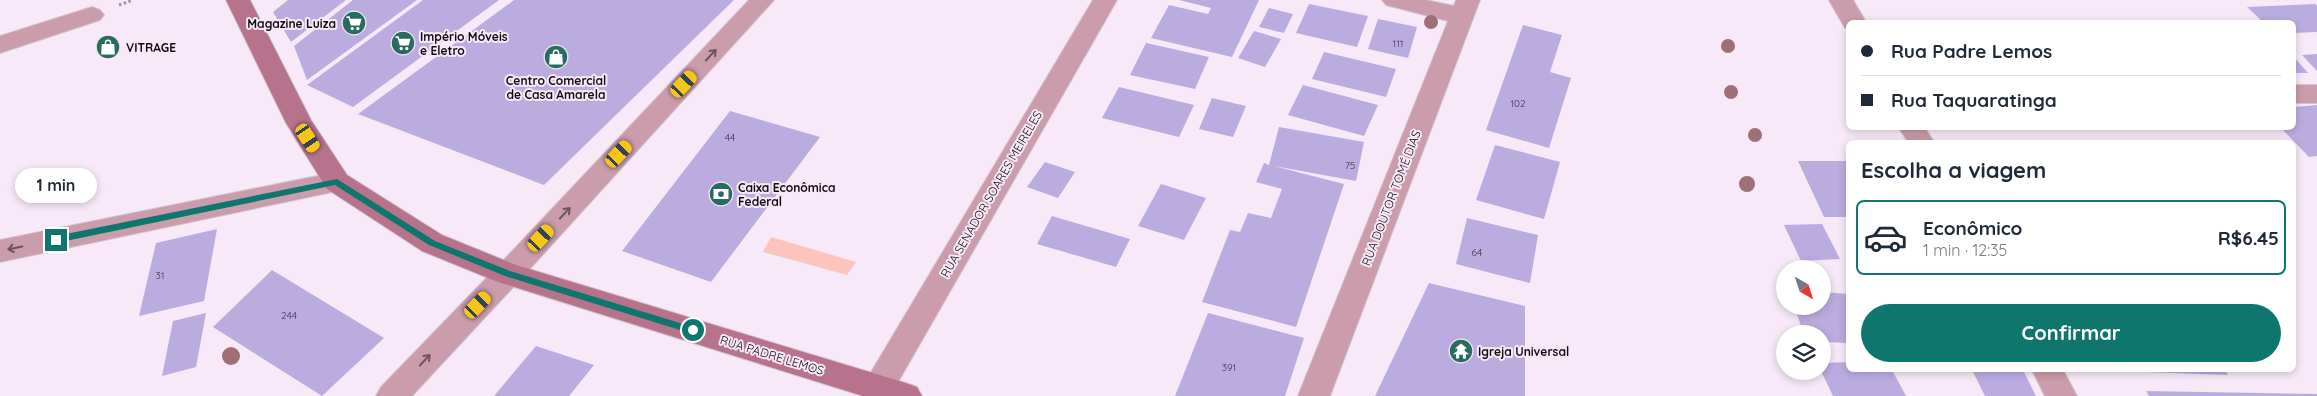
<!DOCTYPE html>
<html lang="pt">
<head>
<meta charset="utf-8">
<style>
	body { margin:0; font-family:Quicksand,sans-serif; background:#f2f2f3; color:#1f2937; height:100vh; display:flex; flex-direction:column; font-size:19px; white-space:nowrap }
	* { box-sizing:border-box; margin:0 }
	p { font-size:16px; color:#747a83 }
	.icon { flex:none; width:28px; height:28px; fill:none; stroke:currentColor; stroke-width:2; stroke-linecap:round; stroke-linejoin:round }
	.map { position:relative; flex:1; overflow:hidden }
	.sheet { position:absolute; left:1846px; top:140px; width:450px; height:232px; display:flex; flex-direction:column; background:#fff; border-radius:8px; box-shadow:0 2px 8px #0003 }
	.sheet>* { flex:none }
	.guide { position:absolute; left:1846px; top:20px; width:450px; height:110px; border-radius:8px; box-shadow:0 2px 8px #0003; display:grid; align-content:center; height:110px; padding:0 15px; background:#fff }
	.needle { width:32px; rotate:141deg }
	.tools { position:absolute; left:1776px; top:260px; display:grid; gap:10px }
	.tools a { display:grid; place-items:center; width:55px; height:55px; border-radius:50%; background:#fff; box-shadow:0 2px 8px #0003; font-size:25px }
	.end { position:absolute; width:22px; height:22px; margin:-11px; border:6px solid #0f766e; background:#fff; box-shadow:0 0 0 2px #fff }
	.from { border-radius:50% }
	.bubble { position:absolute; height:35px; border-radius:18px; background:#fff; box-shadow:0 2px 8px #0003; font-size:16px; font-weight:700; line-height:35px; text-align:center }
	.car { position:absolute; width:15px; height:30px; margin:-15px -8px; border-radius:6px; box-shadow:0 0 4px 1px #0007; background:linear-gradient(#f5c518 24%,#345 0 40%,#f5c518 0 76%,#345 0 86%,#f5c518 0) }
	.guide b { display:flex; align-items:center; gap:18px; height:48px; font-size:19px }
	.guide b+b { border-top:1px solid #e0e1e3 }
	.guide i { width:12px; height:12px; background:#1f2937 }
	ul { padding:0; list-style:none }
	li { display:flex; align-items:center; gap:15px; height:75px; margin:0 10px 8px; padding:0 5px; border:2px solid transparent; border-radius:8px }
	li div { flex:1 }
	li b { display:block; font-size:19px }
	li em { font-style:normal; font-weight:700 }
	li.current { border-color:#0f766e }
	li>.icon { width:45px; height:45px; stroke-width:1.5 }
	h2 { padding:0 15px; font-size:22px; line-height:60px }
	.cta { display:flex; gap:10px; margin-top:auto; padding:10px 15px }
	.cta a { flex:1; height:58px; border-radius:30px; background:#0f766e; color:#fff; font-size:20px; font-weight:700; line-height:58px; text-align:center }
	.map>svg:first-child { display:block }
</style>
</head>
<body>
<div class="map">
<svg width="2317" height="396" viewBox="0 0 2317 396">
	<rect width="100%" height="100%" fill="#f7e9f7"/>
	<!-- green -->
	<polygon fill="#fbc4bd" points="771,237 856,262 847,275 763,252"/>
	<!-- building -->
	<g fill="#bbacdf">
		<polygon points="288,0 346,0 291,42 273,12"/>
		<polygon points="353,0 417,0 307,80 294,46"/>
		<polygon points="423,0 499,0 353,107 307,85"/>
		<polygon points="514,0 734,0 544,185 358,114"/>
		<polygon points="1179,0 1259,0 1232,57 1151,38 1169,5 1208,14 1211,8"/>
		<polygon points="1309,4 1368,16 1357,47 1296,33"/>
		<polygon points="2315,4 2317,6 2317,32 2294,33 2294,22 2263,22 2247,7"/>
		<polygon points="1269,8 1293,14 1284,33 1259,27"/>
		<polygon points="1378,19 1417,27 1408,58 1368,49"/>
		<polygon points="1523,25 1562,35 1550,72 1571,78 1549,148 1486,130"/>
		<polygon points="1254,31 1281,39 1265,67 1238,58"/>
		<polygon points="1146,43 1209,57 1195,89 1130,75"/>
		<polygon points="1324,52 1396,69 1386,97 1312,79"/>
		<polygon points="2317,54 2317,71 2302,55"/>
		<polygon points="2294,57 2308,73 2294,73"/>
		<polygon points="1303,85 1378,105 1364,136 1288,115"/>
		<polygon points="1119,87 1194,105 1179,137 1102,118"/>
		<polygon points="1212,98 1246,106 1233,137 1199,129"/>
		<polygon points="2317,105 2317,156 2309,157 2281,128 2294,128 2294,107"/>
		<polygon points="730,111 820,137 711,282 622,251"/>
		<polygon points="1279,127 1364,142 1356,181 1274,166 1344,184 1296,327 1202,302 1230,230 1240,232 1248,213 1271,218 1282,189 1256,182 1264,163 1269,165"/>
		<polygon points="1495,145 1560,162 1544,219 1476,200"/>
		<polygon points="1798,161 1849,161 1849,217 1824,217"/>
		<polygon points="1045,162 1075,172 1058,198 1027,187"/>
		<polygon points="1161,184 1206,198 1184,240 1138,226"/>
		<polygon points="1052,216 1130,239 1116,267 1037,244"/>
		<polygon points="1467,218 1538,235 1530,283 1456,264"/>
		<polygon points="1822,224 1840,259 1801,261 1784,225"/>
		<polygon points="217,229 204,301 139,316 156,243"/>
		<polygon points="272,270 384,338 322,396 213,327"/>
		<polygon points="1429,283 1525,306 1525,396 1375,396"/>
		<polygon points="1822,292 1849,294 1849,343 1822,342 1822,334 1804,334 1794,306 1822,306"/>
		<polygon points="206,313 196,367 162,376 173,321"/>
		<polygon points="1208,313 1304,338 1285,396 1175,396"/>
		<polygon points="536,346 594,365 569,396 494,396"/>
		<polygon points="1849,362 1849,370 1892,370 1906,396 1833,396 1821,371 1822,363"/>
		<polygon points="1972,370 2023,370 2036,396 1985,396"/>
		<polygon points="2144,370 2225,370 2228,375 2144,372"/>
		<polygon points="2146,391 2317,394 2317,396 2149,396"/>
	</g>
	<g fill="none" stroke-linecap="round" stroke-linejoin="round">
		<!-- minor casing -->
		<g stroke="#d2c6d2" stroke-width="2">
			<g id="minor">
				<polygon points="749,0 774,0 518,282 508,285 498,282 494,274 498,266"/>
				<polygon points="1093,0 1117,0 890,396 866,396 862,388 867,379"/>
				<polygon points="1382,0 1426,0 1454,6 1456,0 1480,0 1330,396 1298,396 1448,21 1386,5"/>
				<polygon points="1829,0 1853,0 1866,22 1849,22 1849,28 1845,28"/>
				<polygon points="92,7 100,10 104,15 100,20 0,53 0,36"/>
				<rect x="2294" y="85" width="23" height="18"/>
				<polygon points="1899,128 1925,128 1934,142 1908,142"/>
				<polygon points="2032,370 2063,370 2077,396 2045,396"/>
			</g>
		</g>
		<!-- tertiary casing -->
		<g stroke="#d2c6d2" stroke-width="2">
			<g id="tertiary">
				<polygon points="337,172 347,175 351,182 347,189 0,262 0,240"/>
				<polygon points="508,263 518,266 522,274 518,282 412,396 376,396 381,387 498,266"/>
			</g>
		</g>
		<!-- secondary casing -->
		<g stroke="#d2c6d2" stroke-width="2">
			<polygon id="secondary" points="226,0 250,0 311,120 347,175 442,235 516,265 906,383 917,387 922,396 863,396 498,282 422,251 327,189 286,123"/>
		</g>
		<!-- path -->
		<polyline stroke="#a095a0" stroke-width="3" stroke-dasharray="2.5 2.5" stroke-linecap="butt" points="119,5 133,0"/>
		<!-- minor -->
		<use href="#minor" fill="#cb9cab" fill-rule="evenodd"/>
		<!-- tertiary -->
		<use href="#tertiary" fill="#cb9cab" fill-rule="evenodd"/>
		<!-- secondary -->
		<use href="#secondary" fill="#b6738b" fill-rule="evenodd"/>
	</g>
	<!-- trees -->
	<g fill="#9e7076">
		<circle cx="1431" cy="22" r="7"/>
		<circle cx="1728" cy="46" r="7"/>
		<circle cx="1731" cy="92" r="7"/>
		<circle cx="1755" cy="135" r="7"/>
		<circle cx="1747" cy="184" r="8"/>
		<circle cx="231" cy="356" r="9"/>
	</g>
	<!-- one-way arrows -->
	<defs><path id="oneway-shaft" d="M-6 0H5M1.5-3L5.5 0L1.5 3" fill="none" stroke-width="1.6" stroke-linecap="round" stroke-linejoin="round" transform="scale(1.25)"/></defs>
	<g stroke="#6e545e">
		<use href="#oneway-shaft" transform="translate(711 55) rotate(-47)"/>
		<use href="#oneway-shaft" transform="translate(565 213) rotate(-47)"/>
		<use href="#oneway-shaft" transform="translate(15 248) rotate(168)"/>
		<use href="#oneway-shaft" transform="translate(425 360) rotate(-47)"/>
	</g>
	<!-- route -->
	<polygon fill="#0f766e" points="337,179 435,241 510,271 693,327 697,330 693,334 505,276 429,245 335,185 56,243 52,240 56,236"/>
	<!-- icons -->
	<defs>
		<g id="supermarket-disc" transform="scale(1.25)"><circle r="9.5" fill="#276c5f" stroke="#f7e9f7"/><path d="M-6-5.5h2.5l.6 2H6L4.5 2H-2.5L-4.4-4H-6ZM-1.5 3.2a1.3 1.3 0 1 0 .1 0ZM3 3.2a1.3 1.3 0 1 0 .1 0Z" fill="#fff"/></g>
		<g id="shop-disc" transform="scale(1.25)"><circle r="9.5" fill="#276c5f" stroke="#f7e9f7"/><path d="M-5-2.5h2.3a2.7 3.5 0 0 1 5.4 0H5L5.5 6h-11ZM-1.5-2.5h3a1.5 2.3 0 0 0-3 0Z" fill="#fff"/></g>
		<g id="bank-disc" transform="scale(1.25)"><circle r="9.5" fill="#276c5f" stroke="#f7e9f7"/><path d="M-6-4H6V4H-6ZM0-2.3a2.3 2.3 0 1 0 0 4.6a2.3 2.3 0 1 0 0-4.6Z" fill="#fff"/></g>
		<g id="temple-disc" transform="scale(1.25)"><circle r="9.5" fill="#276c5f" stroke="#f7e9f7"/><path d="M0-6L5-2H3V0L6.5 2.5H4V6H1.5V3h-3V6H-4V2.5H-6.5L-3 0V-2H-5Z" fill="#fff"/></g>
	</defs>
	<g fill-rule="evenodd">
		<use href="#supermarket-disc" x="354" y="23"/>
		<use href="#supermarket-disc" x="403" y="43"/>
		<use href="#shop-disc" x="108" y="47"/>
		<use href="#shop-disc" x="556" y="57"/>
		<use href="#bank-disc" x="721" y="194"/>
		<use href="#temple-disc" x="1461" y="351"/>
	</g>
	<g text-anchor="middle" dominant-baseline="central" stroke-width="4" stroke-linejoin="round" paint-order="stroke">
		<!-- number labels -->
		<g font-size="10" fill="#3c3444">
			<text x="1398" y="43">111</text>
			<text x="1518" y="103">102</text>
			<text x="730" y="137">44</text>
			<text x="1350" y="165">75</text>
			<text x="1477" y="252">64</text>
			<text x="160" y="275">31</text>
			<text x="289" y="315">244</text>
			<text x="1229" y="367">391</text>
		</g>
		<!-- poi labels -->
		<g font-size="12" font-weight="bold" fill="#110c11" stroke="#f7e9f7" text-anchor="start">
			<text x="336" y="23" text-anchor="end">Magazine Luiza</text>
			<text x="420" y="36">Império Móveis<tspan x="420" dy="14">e Eletro</tspan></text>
			<text x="126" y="47">VITRAGE</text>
			<text x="556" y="80" text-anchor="middle">Centro Comercial<tspan x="556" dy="14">de Casa Amarela</tspan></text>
			<text x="738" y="187">Caixa Econômica<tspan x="738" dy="14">Federal</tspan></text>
			<text x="1478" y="351">Igreja Universal</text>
		</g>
		<!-- street labels -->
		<g font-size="12" fill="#110c11" stroke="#f7e9f7">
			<text transform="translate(991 194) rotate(-60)">RUA SENADOR SOARES MEIRELES</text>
			<text transform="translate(1391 198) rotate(-69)">RUA DOUTOR TOMÉ DIAS</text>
			<text transform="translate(772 355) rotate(17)">RUA PADRE LEMOS</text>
		</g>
	</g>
</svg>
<div class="tools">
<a><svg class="needle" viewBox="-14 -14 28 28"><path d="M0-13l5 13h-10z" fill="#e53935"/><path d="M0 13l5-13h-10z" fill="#747a83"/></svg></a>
<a><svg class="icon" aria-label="layers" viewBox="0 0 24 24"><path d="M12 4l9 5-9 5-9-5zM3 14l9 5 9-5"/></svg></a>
</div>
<i class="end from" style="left:693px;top:330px"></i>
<i class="end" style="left:56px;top:240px"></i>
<div class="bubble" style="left:15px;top:168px;width:82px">1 min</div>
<i class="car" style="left:684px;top:84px;rotate:43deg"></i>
<i class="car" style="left:308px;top:138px;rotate:147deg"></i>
<i class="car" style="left:619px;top:154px;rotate:43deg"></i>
<i class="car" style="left:541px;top:238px;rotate:43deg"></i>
<i class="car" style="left:478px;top:305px;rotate:44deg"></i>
<div class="guide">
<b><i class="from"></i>Rua Padre Lemos</b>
<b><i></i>Rua Taquaratinga</b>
</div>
<section class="sheet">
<h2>Escolha a viagem</h2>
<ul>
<li class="current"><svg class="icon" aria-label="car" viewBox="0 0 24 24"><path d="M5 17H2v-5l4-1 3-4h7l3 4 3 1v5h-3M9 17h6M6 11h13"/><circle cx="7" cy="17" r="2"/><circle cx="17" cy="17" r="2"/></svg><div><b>Econômico</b><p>1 min · 12:35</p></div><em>R$6.45</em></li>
</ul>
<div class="cta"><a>Confirmar</a></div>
</section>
</div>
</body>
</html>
